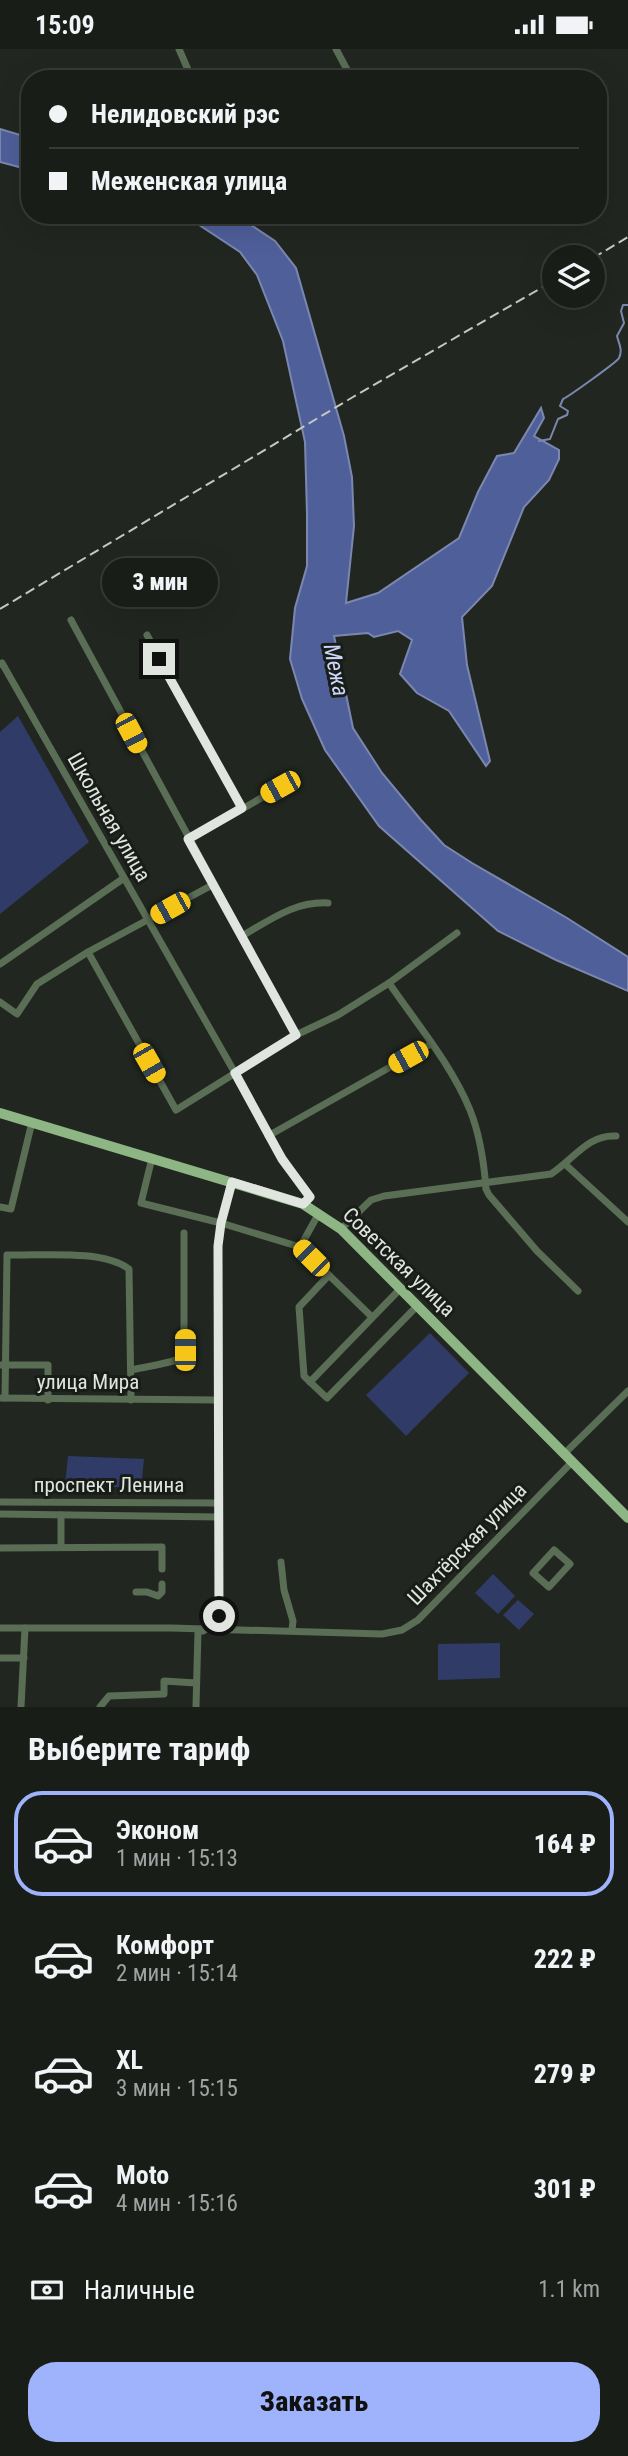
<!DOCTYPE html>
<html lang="ru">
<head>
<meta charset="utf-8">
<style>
	body { margin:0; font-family:"Roboto Condensed",sans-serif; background:#262a25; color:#f1f3f6; height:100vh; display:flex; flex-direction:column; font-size:26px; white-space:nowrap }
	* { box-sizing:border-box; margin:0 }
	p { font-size:23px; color:#9fa2a2 }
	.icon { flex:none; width:38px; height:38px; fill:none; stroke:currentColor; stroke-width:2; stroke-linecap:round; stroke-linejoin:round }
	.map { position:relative; height:1658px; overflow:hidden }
	.sheet { display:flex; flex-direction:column; background:#191d18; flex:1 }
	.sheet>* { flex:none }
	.top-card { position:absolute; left:21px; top:21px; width:586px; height:154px; border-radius:28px; box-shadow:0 7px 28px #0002,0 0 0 2px #373b37; display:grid; align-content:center; height:154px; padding:0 28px; background:#191d18 }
	.controls { position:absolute; left:542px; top:196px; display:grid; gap:14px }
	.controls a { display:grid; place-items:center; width:63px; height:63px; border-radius:50%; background:#191d18; box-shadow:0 7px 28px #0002,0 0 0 2px #373b37; font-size:35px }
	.end { position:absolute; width:32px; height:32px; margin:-16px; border:9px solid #e1e5e0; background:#111; box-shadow:0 0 0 4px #111 }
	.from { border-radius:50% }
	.bubble { position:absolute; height:49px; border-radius:24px; background:#191d18; box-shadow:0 7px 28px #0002,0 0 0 2px #373b37; font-size:23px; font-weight:800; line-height:49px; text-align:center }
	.car { position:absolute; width:21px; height:42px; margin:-21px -10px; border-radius:9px; box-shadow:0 0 5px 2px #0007; background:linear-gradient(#f5c518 24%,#345 0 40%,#f5c518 0 76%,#345 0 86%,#f5c518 0) }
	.top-card b { display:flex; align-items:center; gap:24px; height:66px; font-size:26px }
	.top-card b+b { border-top:2px solid #373b37 }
	.top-card i { width:18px; height:18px; background:#f1f3f6 }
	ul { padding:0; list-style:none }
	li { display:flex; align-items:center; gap:21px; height:105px; margin:0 14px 10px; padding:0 14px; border:4px solid transparent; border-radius:28px }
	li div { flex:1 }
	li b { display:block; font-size:26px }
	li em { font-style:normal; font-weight:800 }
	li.active { border-color:#9fb3fd }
	li>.icon { width:63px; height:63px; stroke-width:1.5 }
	h2 { padding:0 28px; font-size:32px; line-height:84px }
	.pay { display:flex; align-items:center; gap:18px; height:77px; padding:0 28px; font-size:26px }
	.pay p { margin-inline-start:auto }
	.primary-button { display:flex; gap:14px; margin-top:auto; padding:14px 28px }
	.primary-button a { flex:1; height:80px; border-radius:28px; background:#9fb3fd; color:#111; font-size:28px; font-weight:800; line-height:80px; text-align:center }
	.status { display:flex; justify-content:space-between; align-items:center; height:49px; padding:0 35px; background:#191d18; direction:ltr }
	.status svg { height:19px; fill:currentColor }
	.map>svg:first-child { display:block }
</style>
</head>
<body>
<div class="status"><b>15:09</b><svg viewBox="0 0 49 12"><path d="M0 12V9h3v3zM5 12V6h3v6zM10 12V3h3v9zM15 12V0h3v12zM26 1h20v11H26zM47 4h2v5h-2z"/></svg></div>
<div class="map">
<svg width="628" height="1658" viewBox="0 0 628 1658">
	<rect width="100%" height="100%" fill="#212720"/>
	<!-- green -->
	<g fill="#303b68">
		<polygon points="18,667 89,793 0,865 0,683"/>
		<polygon points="430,1284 469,1324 406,1387 366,1346"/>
		<polygon points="68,1407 144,1410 141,1439 65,1436"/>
		<polygon points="493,1525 515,1547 498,1565 475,1544"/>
		<polygon points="518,1551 534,1565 519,1581 503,1566"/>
		<polygon points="500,1594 500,1629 438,1631 438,1595"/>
	</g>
	<!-- water -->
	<g fill="#4f5f9a" stroke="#7b87af" stroke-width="2">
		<polygon points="0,80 30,89 30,121 0,113"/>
		<polygon points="178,166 236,166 275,192 296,219 344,387 352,428 354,477 346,554 378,544 459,489 478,443 497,407 514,404 541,359 544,369 534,387 559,401 559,410 549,431 524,458 492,537 462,568 467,616 490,712 486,717 449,662 417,644 400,625 412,591 398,582 374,588 368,584 334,587 353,679 382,724 421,771 444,796 472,814 567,869 628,908 628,942 556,911 498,882 379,777 325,701 302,650 290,610 295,559 307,517 307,465 305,393 283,292 257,226 240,203 196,174"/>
	</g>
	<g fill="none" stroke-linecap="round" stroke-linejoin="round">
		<!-- stream -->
		<path stroke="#7b87af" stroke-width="2" d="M539,392L550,390L558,370L567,366L568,362L560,357L563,350C568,348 617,313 619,309C623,301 619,295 617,287L624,274L621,262L623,256H628"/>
		<!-- street -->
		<g stroke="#5a6d55" stroke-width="7">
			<polyline points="179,0 192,30"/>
			<polyline points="336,0 352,30"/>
			<polyline points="71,571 296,986"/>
			<polyline points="147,586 241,759"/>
			<path d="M0,615L2,614L235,1024C258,1068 280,1108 310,1148L303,1155"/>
			<polyline points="189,791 280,738"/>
			<path d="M242,887C270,871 295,852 328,854"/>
			<polyline points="88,903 176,1061 296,986 338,966 389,934 457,884"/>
			<polyline points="0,915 124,829"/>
			<path d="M389,934C417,975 451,1015 470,1061C480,1086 484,1113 486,1140L489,1146L537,1202L578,1242"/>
			<polyline points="0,953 17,965 37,935 88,903 214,835"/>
			<polyline points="268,1087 431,995"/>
			<polyline points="152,1109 141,1154 221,1174 300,1198 372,1268"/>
			<polyline points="566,1116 628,1173"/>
			<polyline points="0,1158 11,1160 32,1073"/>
			<path d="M341,1180L371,1151L384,1147L551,1125C573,1111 588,1085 616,1087"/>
			<polyline points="300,1198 319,1164"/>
			<polyline points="400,1240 310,1333 327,1349 417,1257"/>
			<polyline points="0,1316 48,1316 48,1351"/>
			<path d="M131,1321C144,1318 176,1314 184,1307V1184"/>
			<polyline points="310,1333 304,1327 299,1258 329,1226"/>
			<polyline points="0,1349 218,1351"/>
			<path d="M5,1349L7,1206C41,1207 102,1200 129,1220L131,1351"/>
			<polyline points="564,1405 628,1342"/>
			<polyline points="0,1453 219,1454"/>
			<polyline points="0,1465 218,1468"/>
			<polyline points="61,1498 61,1466"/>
			<polyline points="0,1499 162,1498 162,1520"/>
			<polygon points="554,1501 570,1515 549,1538 533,1524"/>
			<polyline points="281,1513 284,1541 293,1572 292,1581"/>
			<polyline points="136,1543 147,1543 158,1547 162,1543 162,1535"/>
			<polyline points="0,1579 171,1579 382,1585 402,1581 418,1571 572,1413"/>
			<polyline points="215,1582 219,1582 218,1197 221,1174 232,1133"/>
			<polyline points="0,1609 24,1609"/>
			<polyline points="21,1658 25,1579"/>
			<polyline points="100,1658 109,1647 164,1645 164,1632 196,1634"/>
			<polyline points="196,1658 198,1582 203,1582"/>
		</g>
		<!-- primary -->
		<polyline stroke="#8eb684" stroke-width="10" points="0,1064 303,1155 341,1180 628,1469"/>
		<!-- rail -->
		<g stroke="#c3c8c2" stroke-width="2" stroke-dasharray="10 5" stroke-linecap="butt">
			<polyline points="593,209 628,188"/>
			<polyline points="0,560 353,348 555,231"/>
		</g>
	</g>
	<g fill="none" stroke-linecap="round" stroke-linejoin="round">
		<!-- route -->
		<polyline stroke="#e1e5e0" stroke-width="9" points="159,610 242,759 188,790 296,986 235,1024 282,1110 310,1148 303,1155 232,1133 221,1174 218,1197 219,1567"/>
	</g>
	<g text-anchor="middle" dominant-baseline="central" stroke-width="6" stroke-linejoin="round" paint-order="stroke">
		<!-- street labels -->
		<g font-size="21" fill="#e1e5e0" stroke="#181d17">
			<text transform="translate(109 768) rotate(60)">Школьная улица</text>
			<text transform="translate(399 1213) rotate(44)">Советская улица</text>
			<text x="88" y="1333">улица Мира</text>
			<text x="109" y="1436">проспект Ленина</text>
			<text transform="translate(467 1495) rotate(-46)">Шахтёрская улица</text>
		</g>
		<!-- water labels -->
		<g font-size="23" font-style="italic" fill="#cbd6fa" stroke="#181d17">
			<text transform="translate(336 621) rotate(79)">Межа</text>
		</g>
	</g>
</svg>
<div class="controls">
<a><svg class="icon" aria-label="layers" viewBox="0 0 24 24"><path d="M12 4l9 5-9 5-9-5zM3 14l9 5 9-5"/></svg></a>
</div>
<i class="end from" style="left:219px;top:1567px"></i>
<i class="end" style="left:159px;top:610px"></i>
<div class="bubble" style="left:102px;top:509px;width:116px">3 мин</div>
<i class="car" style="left:131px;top:684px;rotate:152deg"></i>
<i class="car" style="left:280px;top:738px;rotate:241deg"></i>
<i class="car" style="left:170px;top:859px;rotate:241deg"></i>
<i class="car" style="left:408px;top:1008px;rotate:241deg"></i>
<i class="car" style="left:149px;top:1014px;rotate:150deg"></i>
<i class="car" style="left:311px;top:1209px;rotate:315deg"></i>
<i class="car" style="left:185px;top:1301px;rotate:0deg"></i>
<div class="top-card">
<b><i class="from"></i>Нелидовский рэс</b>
<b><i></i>Меженская улица</b>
</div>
</div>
<section class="sheet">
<h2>Выберите тариф</h2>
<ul>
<li class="active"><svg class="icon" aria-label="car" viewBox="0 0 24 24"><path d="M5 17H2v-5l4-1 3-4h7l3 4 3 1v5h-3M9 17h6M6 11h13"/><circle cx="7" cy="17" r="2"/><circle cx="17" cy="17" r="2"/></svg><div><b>Эконом</b><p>1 мин · 15:13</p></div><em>164 ₽</em></li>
<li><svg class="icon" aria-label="car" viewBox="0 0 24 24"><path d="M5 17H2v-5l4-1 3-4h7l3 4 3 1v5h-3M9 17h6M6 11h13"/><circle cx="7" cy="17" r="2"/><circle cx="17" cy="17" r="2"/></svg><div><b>Комфорт</b><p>2 мин · 15:14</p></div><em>222 ₽</em></li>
<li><svg class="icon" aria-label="car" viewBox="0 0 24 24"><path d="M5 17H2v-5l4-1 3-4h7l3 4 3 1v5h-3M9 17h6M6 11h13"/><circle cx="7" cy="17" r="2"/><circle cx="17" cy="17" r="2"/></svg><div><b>XL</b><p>3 мин · 15:15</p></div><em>279 ₽</em></li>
<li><svg class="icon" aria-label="car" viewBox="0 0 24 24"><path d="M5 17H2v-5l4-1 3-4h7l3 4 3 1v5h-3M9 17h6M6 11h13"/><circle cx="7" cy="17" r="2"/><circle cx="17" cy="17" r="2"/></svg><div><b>Moto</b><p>4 мин · 15:16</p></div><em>301 ₽</em></li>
</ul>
<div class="pay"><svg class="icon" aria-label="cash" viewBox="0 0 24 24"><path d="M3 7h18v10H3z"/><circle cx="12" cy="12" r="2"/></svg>Наличные<p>1.1 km</p></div>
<div class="primary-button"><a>Заказать</a></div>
</section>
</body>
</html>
